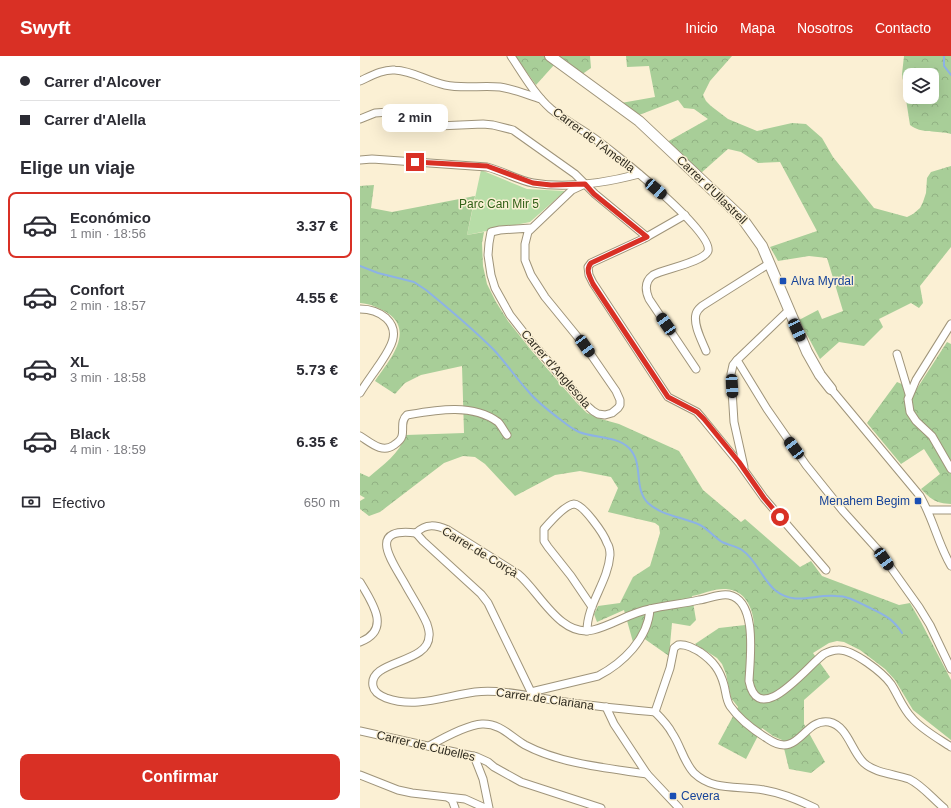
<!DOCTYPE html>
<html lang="es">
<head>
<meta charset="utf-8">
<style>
	body { margin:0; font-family:Helvetica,sans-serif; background:#f2f2f3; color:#2b2b33; height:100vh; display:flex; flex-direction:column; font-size:15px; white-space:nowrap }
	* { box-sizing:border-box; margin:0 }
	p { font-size:13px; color:#7c7c81 }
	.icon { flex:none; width:22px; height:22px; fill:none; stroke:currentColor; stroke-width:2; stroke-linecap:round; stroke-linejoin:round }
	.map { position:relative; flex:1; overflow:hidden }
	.details { display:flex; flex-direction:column; background:#fff; width:360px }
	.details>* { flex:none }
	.top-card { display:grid; align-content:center; height:88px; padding:0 20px; background:#fff }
	.tools { position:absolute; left:543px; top:12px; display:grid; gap:8px }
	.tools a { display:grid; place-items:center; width:36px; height:36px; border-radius:8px; background:#fff; box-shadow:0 4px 16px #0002; font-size:20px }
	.end { position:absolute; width:18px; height:18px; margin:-9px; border:5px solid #d93025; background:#fff; box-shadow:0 0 0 2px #fff }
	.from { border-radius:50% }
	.bubble { position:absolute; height:28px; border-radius:8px; background:#fff; box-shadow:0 4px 16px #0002; font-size:13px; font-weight:600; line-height:28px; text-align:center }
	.car { position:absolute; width:12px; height:24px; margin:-12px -6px; border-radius:5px; box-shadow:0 0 3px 1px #0007; background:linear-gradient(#222 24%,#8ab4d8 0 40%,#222 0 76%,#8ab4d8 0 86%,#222 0) }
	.top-card b { display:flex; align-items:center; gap:14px; height:38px; font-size:15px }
	.top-card b+b { border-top:1px solid #e1e1e2 }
	.top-card i { width:10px; height:10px; background:#2b2b33 }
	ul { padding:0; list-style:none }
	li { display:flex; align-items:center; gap:12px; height:66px; margin:0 8px 6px; padding:0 12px; border:2px solid transparent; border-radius:8px }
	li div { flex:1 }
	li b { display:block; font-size:15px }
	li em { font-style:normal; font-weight:600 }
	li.current { border-color:#d93025 }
	li>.icon { width:36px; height:36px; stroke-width:1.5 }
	h2 { padding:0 20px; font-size:18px; line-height:48px }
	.pay { display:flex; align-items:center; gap:10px; height:44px; padding:0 20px; font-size:15px }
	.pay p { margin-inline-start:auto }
	.button { display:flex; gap:8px; margin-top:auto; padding:8px 20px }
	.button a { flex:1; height:46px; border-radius:8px; background:#d93025; color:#fff; font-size:16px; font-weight:600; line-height:46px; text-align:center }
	header { display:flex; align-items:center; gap:24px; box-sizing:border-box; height:56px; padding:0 20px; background:#d93025; color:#fff }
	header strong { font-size:19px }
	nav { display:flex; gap:22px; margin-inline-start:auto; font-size:14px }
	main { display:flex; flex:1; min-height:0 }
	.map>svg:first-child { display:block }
</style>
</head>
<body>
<header>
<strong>Swyft</strong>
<nav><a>Inicio</a><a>Mapa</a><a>Nosotros</a><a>Contacto</a></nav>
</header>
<main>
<section class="details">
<div class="top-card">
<b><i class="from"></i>Carrer d'Alcover</b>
<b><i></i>Carrer d'Alella</b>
</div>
<h2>Elige un viaje</h2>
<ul>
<li class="current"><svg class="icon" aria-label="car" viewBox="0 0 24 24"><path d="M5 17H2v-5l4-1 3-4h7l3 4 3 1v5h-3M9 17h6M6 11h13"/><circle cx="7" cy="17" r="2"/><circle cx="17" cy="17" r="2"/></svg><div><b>Económico</b><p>1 min · 18:56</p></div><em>3.37 €</em></li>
<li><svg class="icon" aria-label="car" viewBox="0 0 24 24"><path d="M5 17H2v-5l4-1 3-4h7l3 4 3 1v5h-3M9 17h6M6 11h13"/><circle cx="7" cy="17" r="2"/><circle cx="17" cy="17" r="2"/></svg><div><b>Confort</b><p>2 min · 18:57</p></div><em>4.55 €</em></li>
<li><svg class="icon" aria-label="car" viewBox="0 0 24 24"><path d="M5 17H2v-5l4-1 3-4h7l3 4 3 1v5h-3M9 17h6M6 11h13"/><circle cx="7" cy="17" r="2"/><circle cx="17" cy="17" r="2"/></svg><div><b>XL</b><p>3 min · 18:58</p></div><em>5.73 €</em></li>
<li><svg class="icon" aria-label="car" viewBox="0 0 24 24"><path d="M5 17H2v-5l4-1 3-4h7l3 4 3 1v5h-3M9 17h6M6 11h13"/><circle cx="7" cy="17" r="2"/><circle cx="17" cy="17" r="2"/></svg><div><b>Black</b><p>4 min · 18:59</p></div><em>6.35 €</em></li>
</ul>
<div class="pay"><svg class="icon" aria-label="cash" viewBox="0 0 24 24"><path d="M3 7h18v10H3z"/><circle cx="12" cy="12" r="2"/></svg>Efectivo<p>650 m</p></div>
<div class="button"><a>Confirmar</a></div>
</section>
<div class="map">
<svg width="591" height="752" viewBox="0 0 591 752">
	<defs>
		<pattern id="forest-crowns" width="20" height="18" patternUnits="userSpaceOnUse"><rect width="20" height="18" fill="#a8ce98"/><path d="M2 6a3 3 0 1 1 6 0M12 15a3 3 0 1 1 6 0" fill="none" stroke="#91b183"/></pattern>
	</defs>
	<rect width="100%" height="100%" fill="#fbf0d4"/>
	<!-- green -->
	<polygon fill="#b7dda7" points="121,114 167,133 204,135 204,136 170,166 107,179"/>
	<!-- forest -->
	<g fill="url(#forest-crowns)" fill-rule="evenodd">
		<polygon points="155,0 230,0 231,12 214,24 194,9 176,29"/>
		<polygon points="266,0 372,0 350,25 343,39 346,45 351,50 368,63 397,75 432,67 446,68 462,82 473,101 514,152 547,161 553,158 560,152 563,146 566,137 567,122 571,116 591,110 591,191 560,230 563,247 559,252 551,247 519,263 523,271 504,290 479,286 460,303 439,264 458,254 462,263 483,255 467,202 449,200 418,205 410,191 457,175 420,106 398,107 381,96 368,93 341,117 307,86 348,63 334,53 324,52 318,44 279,59 261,47 295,41 289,10 267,11"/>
		<path d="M544,0H591V78C577,74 561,78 550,69L542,18ZM550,19H572V41H550Z"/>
		<path d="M14,129L11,152L32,156L115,140L107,179L124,176L122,187L123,210L127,228L136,246L148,265L171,294L216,346L227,357L241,363L259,368L319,395L343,434L381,466L385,463L440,511L451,505L462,520L539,549L550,547L561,566L591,624V684L553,654L535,624L525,613L500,594L484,586L477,585L469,587L453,597L470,621L444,644V668L465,706L451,717L429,713L422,684L413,680L402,672L386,703L358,688L378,651L371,642L366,618L362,608L357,602L335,588L359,572L394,568C393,552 385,534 366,533C355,532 343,538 332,540L336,564L330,570L312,567L309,600L279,579L273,586L264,554L237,566L234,558L238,550L260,547L273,521L290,510L300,477L299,470L295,467L248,456L258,432L251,421L220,415L195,419L155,440L125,408L115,401L103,400L84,407L20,456L9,460L0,453V445L5,442L0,439V417L9,421C23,409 39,398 46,379L104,377L102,310L61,319L45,327L35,338L15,325C27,307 55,277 29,258C20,252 11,248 0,247V130Z"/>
		<path d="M587,286L591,288V448C575,447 572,444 561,433L580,418L564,393L541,408L507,367L537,326L556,334Z"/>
	</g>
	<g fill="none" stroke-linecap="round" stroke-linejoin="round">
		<!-- stream -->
		<g stroke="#8db2e5" stroke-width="2">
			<polyline points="584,0 584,10 591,19"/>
			<path d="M0,210L18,217L54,226L66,234C88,252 114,274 134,294C146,307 156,322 168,335C177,346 189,355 201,364C206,368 212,373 219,376C234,382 257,380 269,392C284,407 273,432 288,447C302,460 323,461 340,469C348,473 354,481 362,486C368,489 376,490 382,494C397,504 402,524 416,535C436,550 454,538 476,540C488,540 496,545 506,550C522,558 532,561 542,577"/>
		</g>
		<!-- street casing -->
		<g stroke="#9f947a" stroke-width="9">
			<g id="street">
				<path d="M151,0C163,18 175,39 191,53C203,63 218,71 231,80C250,93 354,175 348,195C344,206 304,213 293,219C285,225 285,234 289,243L336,313"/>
				<path d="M0,25C11,20 23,13 35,14C53,15 67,25 85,29C103,33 122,29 140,31C154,33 168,39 181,43"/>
				<polyline points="0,63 15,57 29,56 78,70 123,68 133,69 153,74 215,118 235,138 287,181"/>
				<path d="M0,104L12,103L127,111C143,115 157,124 173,127C208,133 245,127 279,118"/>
				<polyline points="325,159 283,183 231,207 228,211 229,219 233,227 308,341 337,356 343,363 379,407 404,442 466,514"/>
				<polyline points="171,172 140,174 131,176 129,187 128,199 131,219 135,232 150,259 168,282 224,347 233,355 238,358 245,359 252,357 258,352 260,349 260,344 256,335 225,290 185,241 171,219 165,204 165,188 168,176 212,134 225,128"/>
				<path d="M0,253C9,253 19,256 26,262C42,277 29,294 19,309C13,318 6,327 0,337"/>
				<polyline points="429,254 377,304 407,353 446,409 483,455 519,495 559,551 570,569 591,613"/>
				<polyline points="591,268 556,324 548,343 550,356 556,365 572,380 591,413"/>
				<path d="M346,295C342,285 333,269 336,258C337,254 340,252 342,250L410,207"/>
				<polyline points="537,298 549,338"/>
				<polyline points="377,304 373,309 371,318 374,366 384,411"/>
				<path d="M471,333L560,440C573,462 578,488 591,510"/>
				<path d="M0,380C10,386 22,398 34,389C37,387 41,384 42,380C44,373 40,365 47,359C76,354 112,347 138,366C141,369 144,375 147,379"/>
				<polyline points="568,454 591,454"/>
				<path d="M56,477C6,471 32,505 45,528C52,541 61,554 67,568C68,572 70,576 69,580C69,608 8,604 13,630C14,636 21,640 26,642C56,653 85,640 115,636C143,633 171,641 199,645C230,650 263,653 295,656"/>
				<path d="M56,477C66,467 76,469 88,474L158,518C179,535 200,582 233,574C253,569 269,557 290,553C288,583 263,607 238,620L171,636"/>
				<polyline points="56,477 63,485 121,538 128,547 173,640"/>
				<path d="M0,526C12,546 32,574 0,586"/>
				<path d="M290,553C306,549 323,548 339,544C349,543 359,537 369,539C398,545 390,603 389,625C399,674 448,609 464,598C468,596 473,594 478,594C493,593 523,617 531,628C538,639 543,653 552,662C561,673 579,683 591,691"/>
				<path d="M227,575C227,548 248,526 250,499C250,495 249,490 247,487C244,478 223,448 214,448C205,449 190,466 184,473V485L188,491L211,520L232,551"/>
				<polyline points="246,651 254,668 287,718 319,752"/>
				<path d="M295,656L310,612L314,592L318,589C326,588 333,592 340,596C353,605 360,614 364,629C366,636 366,644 370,650C379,663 395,675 408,683C439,704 443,662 469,666C488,670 491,695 504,707C515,717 534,718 549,723C562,729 573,743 584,752"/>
				<path d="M295,656C301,662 308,669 312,677C321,690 323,705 334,717C354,736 379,729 404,734C421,737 439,744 455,752"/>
				<polyline points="0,675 117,701 128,706 134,711 161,726 241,752"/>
				<path d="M69,690C83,682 106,669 122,668C140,667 151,681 165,689C201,708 247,712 287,718"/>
				<polyline points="114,700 123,723 129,752"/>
				<polyline points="0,719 38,734 52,737 105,743 125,752"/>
				<polyline points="89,742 92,744 95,752"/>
			</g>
		</g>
		<!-- secondary casing -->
		<g stroke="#9f947a" stroke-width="12">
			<polyline id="secondary" points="190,0 279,65 382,162 402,190 447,296 460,319 471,333"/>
		</g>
		<!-- street -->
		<use href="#street" stroke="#fff" stroke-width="7"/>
		<!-- secondary -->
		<use href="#secondary" stroke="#fff" stroke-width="10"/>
	</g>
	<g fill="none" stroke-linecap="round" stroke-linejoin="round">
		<!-- route -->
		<path stroke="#d93025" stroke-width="5" d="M55,106L127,110L173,127L191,129L225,128L234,138L287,181L231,207C225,214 230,221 233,228L308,341L337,356L344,363L379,406L404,442L420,461"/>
	</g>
	<!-- markers -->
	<g fill="#1a4fb4" stroke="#fbf0d4" stroke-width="1.5">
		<rect x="419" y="221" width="8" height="8" rx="2"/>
		<rect x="554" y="441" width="8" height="8" rx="2"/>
		<rect x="309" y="736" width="8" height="8" rx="2"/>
	</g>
	<g text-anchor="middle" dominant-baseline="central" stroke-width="3" stroke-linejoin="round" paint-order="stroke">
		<!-- street labels -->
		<g font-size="12" fill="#302c21" stroke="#fbf0d4">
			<text transform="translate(234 84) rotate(37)">Carrer de l'Ametlla</text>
			<text transform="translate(352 134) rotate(44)">Carrer d'Ullastrell</text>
			<text transform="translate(196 313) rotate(49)">Carrer d'Anglesola</text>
			<text transform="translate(120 496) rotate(31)">Carrer de Corçà</text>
			<text transform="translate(185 643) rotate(8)">Carrer de Clariana</text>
			<text transform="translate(66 690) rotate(13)">Carrer de Cubelles</text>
		</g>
		<!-- park labels -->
		<g font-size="12" fill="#326118" stroke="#fbf0d4">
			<text x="139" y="148">Parc Can Mir 5</text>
		</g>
		<!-- transit labels -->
		<g font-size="12" fill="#164399" stroke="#fbf0d4" text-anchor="start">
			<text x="431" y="225">Alva Myrdal</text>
			<text x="550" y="445" text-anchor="end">Menahem Begim</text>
			<text x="321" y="740">Cevera</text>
		</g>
	</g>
</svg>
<div class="tools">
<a><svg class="icon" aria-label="layers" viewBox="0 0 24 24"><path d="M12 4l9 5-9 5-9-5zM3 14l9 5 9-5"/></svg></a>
</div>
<i class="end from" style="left:420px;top:461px"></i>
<i class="end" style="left:55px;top:106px"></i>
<div class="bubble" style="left:22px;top:48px;width:66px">2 min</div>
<i class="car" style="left:296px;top:133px;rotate:131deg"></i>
<i class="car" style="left:306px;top:268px;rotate:325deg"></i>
<i class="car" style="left:437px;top:274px;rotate:155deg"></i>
<i class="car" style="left:225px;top:290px;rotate:144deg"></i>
<i class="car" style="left:372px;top:330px;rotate:177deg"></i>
<i class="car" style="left:434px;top:392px;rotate:323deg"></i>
<i class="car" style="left:524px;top:503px;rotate:145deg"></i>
</div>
</main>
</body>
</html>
